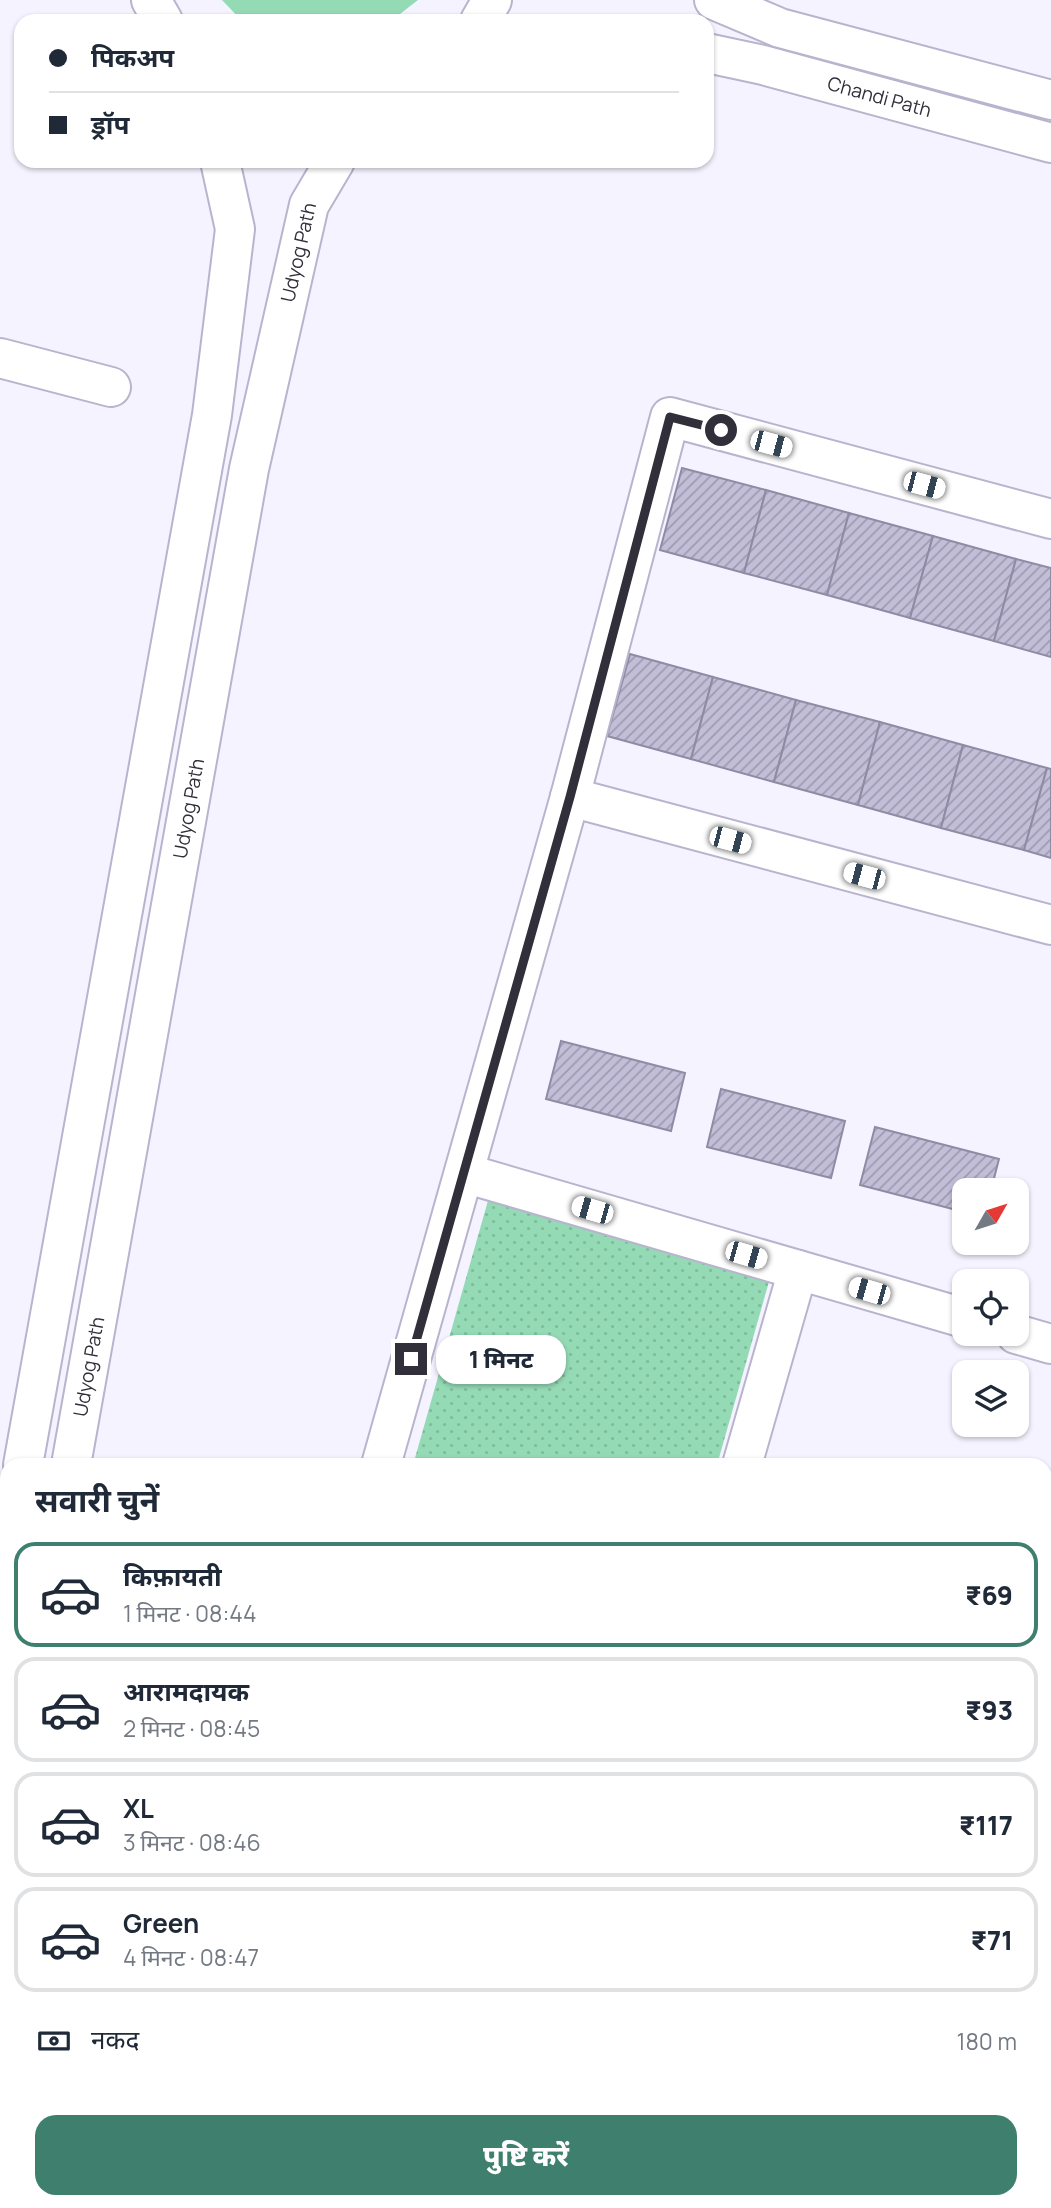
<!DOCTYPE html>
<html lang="hi">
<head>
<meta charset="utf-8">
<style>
	body { margin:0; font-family:Manrope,"Noto Sans Devanagari",sans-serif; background:#f6f6f7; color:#1f2937; height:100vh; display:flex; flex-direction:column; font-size:26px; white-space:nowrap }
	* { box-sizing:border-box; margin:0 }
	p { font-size:23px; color:#747a83 }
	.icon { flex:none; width:38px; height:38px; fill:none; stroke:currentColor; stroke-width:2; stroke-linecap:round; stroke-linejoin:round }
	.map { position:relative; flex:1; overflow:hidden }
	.drawer { position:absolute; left:0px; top:1458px; width:1052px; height:751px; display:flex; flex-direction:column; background:#fff; border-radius:21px 21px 0 0; box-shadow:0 2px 5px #0004 }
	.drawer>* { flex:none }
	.banner { position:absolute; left:14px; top:14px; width:700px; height:154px; border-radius:21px; box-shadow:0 2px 5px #0004; display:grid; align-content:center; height:154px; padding:0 35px; background:#fff }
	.needle { width:46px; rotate:51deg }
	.controls { position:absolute; left:952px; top:1178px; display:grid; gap:14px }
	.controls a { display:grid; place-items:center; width:77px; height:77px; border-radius:14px; background:#fff; box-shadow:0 2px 5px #0004; font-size:35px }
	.end { position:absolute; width:32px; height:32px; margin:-16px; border:9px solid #312f39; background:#fff; box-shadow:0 0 0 4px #fff }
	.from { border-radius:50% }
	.bubble { position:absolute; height:49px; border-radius:21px; background:#fff; box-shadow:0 2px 5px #0004; font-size:23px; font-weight:800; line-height:49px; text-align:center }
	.car { position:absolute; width:21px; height:42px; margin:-21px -10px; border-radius:9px; box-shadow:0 0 5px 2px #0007; background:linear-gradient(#fff 24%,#345 0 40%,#fff 0 76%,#345 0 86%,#fff 0) }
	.banner b { display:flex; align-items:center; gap:24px; height:66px; font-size:26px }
	.banner b+b { border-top:2px solid #e0e1e3 }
	.banner i { width:18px; height:18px; background:#1f2937 }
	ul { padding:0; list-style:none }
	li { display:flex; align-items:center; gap:21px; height:105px; margin:0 14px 10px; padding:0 21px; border:4px solid #e0e1e3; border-radius:21px }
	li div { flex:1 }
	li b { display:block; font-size:26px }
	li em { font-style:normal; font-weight:800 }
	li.active { border-color:#3e7f6e }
	li>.icon { width:63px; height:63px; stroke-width:1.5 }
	h2 { padding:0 35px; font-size:32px; line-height:84px }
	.pay { display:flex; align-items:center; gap:18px; height:77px; padding:0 35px; font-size:26px }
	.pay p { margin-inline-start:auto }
	.action { display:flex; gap:14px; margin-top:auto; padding:14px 35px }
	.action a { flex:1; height:80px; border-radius:21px; background:#3e7f6e; color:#fff; font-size:28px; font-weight:800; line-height:80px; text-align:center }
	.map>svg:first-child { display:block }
</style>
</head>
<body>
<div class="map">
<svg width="1051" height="2208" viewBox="0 0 1051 2208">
	<defs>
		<pattern id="grass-dots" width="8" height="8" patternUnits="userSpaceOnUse" patternTransform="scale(1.75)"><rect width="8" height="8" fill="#94dab5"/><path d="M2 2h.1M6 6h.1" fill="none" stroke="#80bb9c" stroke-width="1.8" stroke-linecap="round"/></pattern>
		<pattern id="building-hatch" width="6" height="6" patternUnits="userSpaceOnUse" patternTransform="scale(1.75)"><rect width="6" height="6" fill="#c2bed8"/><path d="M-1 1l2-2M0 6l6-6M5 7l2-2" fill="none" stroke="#9e9bb0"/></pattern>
	</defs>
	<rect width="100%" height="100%" fill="#f5f3ff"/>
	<!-- grass -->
	<g fill="url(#grass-dots)">
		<polygon points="489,1197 770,1278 717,1465 413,1465"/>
		<polygon points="316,2202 1009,2202 1007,2208 339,2208"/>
	</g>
	<!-- garden -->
	<polygon fill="#94dab5" points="222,0 418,0 391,21 242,21"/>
	<!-- building -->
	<g fill="url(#building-hatch)" stroke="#908ba4" stroke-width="2">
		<polygon points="682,468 766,490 744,573 660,550"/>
		<polygon points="766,490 849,513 827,595 744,573"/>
		<polygon points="849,513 933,536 910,618 827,595"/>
		<polygon points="933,536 1016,559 994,641 910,618"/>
		<polygon points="1016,559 1051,568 1051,657 994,641"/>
		<polygon points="630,654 713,677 691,759 607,736"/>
		<polygon points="713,677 796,700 774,782 691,759"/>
		<polygon points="796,700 880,722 858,805 774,782"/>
		<polygon points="880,722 963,745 941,828 858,805"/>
		<polygon points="963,745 1047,768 1024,850 941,828"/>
		<polygon points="1047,768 1051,769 1051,858 1024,850"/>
		<polygon points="561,1041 685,1073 671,1131 546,1099"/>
		<polygon points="721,1089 845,1121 831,1178 707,1147"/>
		<polygon points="875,1127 999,1159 991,1190 964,1190 964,1212 860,1185"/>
	</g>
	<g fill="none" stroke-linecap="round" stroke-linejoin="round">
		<!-- minor casing -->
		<g stroke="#b9b4ce" stroke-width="42">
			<g id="minor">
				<polyline points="0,358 111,387"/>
				<polyline points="570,797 1051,925"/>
				<polyline points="464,1173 964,1318"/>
				<polyline points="1016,1334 1051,1344"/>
				<polyline points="381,1465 570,797 670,417 1051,519"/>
				<polyline points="742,1465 798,1270"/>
				<polyline points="1045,1968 1051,1969"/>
				<polyline points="0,2156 7,2158"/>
				<polyline points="156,2202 178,2208"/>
			</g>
		</g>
		<!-- major casing -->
		<g stroke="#b9b4ce" stroke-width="42">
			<g id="major">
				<polyline points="151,0 163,21"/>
				<polyline points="714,0 780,28 1051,100"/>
				<polyline points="480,21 492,0"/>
				<path id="s1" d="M707,53L763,65L1051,143"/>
				<polyline points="23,1465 212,415 235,229 220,161"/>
				<path id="s2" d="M71,1465L249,469L309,205L335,161"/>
				<polyline points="0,1591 7,1552"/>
				<polyline points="0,1862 7,1823"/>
			</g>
		</g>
		<!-- minor -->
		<use href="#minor" stroke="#fff" stroke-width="38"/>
		<!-- major -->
		<use href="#major" stroke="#fff" stroke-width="38"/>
	</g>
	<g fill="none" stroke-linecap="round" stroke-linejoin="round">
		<!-- route -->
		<polyline stroke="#312f39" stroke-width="9" points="411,1359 570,797 670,417 721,430"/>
	</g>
	<g text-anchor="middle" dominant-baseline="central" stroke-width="7" stroke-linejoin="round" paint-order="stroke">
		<!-- street labels -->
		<g font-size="19" fill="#312f39" stroke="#f5f3ff">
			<text stroke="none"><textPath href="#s1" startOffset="178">Chandi Path</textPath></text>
			<text stroke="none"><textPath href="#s2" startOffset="1234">Udyog Path</textPath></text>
			<text stroke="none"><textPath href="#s2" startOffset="667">Udyog Path</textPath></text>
			<text stroke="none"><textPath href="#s2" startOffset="100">Udyog Path</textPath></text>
		</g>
	</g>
</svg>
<div class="controls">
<a><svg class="needle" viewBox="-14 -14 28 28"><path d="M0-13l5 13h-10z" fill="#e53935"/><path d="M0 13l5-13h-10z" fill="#747a83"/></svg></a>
<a><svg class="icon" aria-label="locate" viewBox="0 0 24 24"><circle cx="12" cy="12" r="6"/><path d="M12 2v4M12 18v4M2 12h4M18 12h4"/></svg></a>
<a><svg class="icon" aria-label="layers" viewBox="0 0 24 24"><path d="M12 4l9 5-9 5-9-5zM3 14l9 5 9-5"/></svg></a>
</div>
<i class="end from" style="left:721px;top:430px"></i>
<i class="end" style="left:411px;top:1359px"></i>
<div class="bubble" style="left:436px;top:1335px;width:130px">1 मिनट</div>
<i class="car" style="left:771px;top:444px;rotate:105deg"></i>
<i class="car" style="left:924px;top:485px;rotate:105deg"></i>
<i class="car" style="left:730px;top:840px;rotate:105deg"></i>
<i class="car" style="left:864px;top:876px;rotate:285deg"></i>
<i class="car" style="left:592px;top:1210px;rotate:286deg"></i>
<i class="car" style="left:746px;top:1255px;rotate:106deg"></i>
<i class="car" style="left:869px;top:1291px;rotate:286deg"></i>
<div class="banner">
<b><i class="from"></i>पिकअप</b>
<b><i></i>ड्रॉप</b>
</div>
<section class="drawer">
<h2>सवारी चुनें</h2>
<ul>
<li class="active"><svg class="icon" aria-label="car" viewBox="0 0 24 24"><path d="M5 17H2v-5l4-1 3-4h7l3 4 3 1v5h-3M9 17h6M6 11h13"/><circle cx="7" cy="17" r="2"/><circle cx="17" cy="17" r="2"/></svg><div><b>किफ़ायती</b><p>1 मिनट · 08:44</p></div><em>₹69</em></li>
<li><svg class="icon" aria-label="car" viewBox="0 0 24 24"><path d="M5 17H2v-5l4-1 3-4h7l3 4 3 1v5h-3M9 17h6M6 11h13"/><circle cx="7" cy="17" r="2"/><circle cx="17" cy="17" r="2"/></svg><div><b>आरामदायक</b><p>2 मिनट · 08:45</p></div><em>₹93</em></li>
<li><svg class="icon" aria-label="car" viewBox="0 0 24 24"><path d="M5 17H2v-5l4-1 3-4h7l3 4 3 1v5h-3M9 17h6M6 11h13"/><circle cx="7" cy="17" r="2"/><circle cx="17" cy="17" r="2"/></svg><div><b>XL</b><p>3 मिनट · 08:46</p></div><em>₹117</em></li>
<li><svg class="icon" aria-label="car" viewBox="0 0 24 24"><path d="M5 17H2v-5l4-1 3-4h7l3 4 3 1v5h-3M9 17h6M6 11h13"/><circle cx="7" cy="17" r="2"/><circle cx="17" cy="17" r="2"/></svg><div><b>Green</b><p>4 मिनट · 08:47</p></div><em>₹71</em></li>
</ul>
<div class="pay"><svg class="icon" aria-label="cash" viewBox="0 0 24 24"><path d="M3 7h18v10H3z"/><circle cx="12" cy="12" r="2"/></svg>नकद<p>180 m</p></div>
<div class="action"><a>पुष्टि करें</a></div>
</section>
</div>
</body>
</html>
